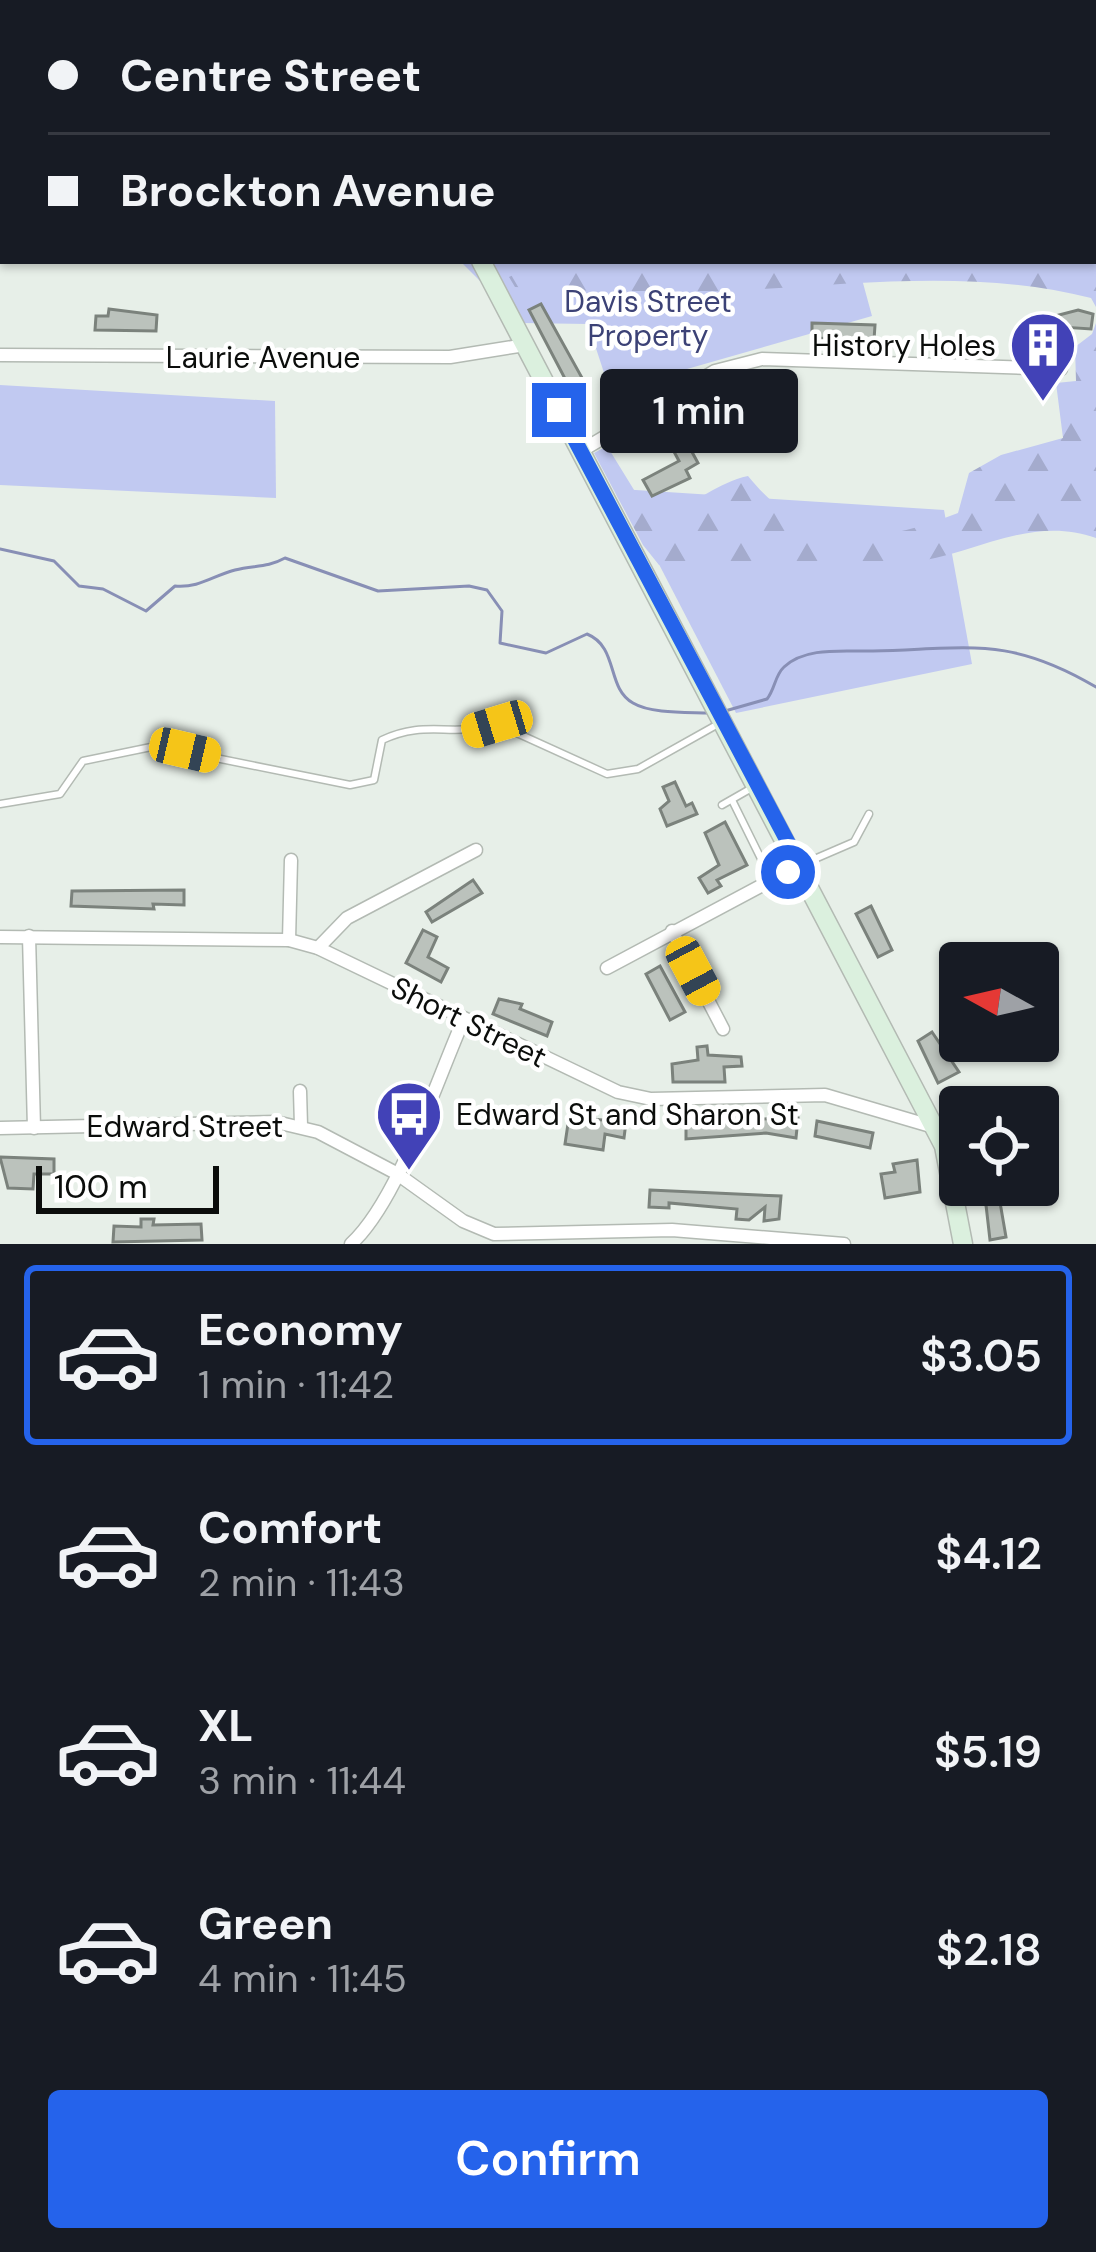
<!DOCTYPE html>
<html lang="en">
<head>
<meta charset="utf-8">
<style>
	body { margin:0; font-family:"DM Sans",sans-serif; background:#20242c; color:#f1f3f6; height:100vh; display:flex; flex-direction:column; font-size:45px; white-space:nowrap }
	* { box-sizing:border-box; margin:0 }
	p { font-size:39px; color:#9ea1a6 }
	.icon { flex:none; width:66px; height:66px; fill:none; stroke:currentColor; stroke-width:2; stroke-linecap:round; stroke-linejoin:round }
	.map { position:relative; height:1244px; overflow:hidden }
	.side { display:flex; flex-direction:column; background:#171b24; flex:1 }
	.side>* { flex:none }
	.guide { position:absolute; left:0px; top:0px; width:1098px; height:264px; box-shadow:0 3px 9px #0004; display:grid; align-content:center; height:264px; padding:0 48px; background:#171b24 }
	.needle { width:78px; rotate:278deg }
	.tools { position:absolute; left:939px; top:942px; display:grid; gap:24px }
	.tools a { display:grid; place-items:center; width:120px; height:120px; border-radius:12px; background:#171b24; box-shadow:0 3px 9px #0004; font-size:60px }
	.scale { position:absolute; left:36px; bottom:30px; width:183px; box-sizing:border-box; padding-left:12px; border:6px solid #0b0d0b; border-top:0; font-size:33px; line-height:42px; white-space:nowrap; color:#0b0d0b; -webkit-text-stroke:9px #fff; paint-order:stroke }
	.end { position:absolute; width:54px; height:54px; margin:-27px; border:15px solid #2563eb; background:#fff; box-shadow:0 0 0 6px #fff }
	.from { border-radius:50% }
	.bubble { position:absolute; height:84px; border-radius:12px; background:#171b24; box-shadow:0 3px 9px #0004; font-size:39px; font-weight:600; line-height:84px; text-align:center }
	.car { position:absolute; width:36px; height:72px; margin:-36px -18px; border-radius:15px; box-shadow:0 0 9px 3px #0007; background:linear-gradient(#f5c518 24%,#345 0 40%,#f5c518 0 76%,#345 0 86%,#f5c518 0) }
	.guide b { display:flex; align-items:center; gap:42px; height:114px; font-size:45px }
	.guide b+b { border-top:3px solid #363941 }
	.guide i { width:30px; height:30px; background:#f1f3f6 }
	ul { padding:21px 0 0; list-style:none }
	li { display:flex; align-items:center; gap:36px; height:180px; margin:0 24px 18px; padding:0 24px; border:6px solid transparent; border-radius:12px }
	li div { flex:1 }
	li b { display:block; font-size:45px }
	li em { font-style:normal; font-weight:600 }
	li.active { border-color:#2563eb }
	li>.icon { width:108px; height:108px; stroke-width:1.5 }
	.button { display:flex; gap:24px; margin-top:auto; padding:24px 48px }
	.button a { flex:1; height:138px; border-radius:12px; background:#2563eb; color:#fff; font-size:48px; font-weight:600; line-height:138px; text-align:center }
	.map>svg:first-child { display:block }
</style>
</head>
<body>
<div class="map">
<svg width="1096" height="1244" viewBox="0 0 1096 1244">
	<defs>
		<pattern id="forest-firs" width="22" height="20" patternUnits="userSpaceOnUse" patternTransform="scale(3)"><rect width="22" height="20" fill="#c1c9f1"/><path d="M5 1l3.5 6h-7zM16 11l3.5 6h-7z" fill="#a4abcd"/></pattern>
	</defs>
	<rect width="100%" height="100%" fill="#e7efe8"/>
	<!-- green -->
	<g fill="#c1c9f1">
		<polygon points="460,261 857,261 872,316 610,391 588,324 522,323"/>
		<polygon points="0,385 275,401 276,498 0,485"/>
		<polygon points="620,489 944,510 972,664 736,713"/>
	</g>
	<!-- forest -->
	<g fill="url(#forest-firs)">
		<path d="M803,0H1096V307L1091,298C959,264 814,290 680,293C625,294 570,289 515,287L509,277L543,261H1095V3Z"/>
		<path d="M1096,323V538C1030,514 973,556 908,563C828,573 740,572 659,565L643,545L594,453L607,446L647,511C686,516 710,484 748,476C811,553 873,546 958,513L969,473L1001,455L1063,438L1056,383L1076,381L1075,347L1092,334Z"/>
	</g>
	<g fill="none" stroke-linecap="round" stroke-linejoin="round">
		<!-- stream -->
		<g stroke="#888fb5" stroke-width="3">
			<path d="M0,549L54,561L79,586L103,589L146,611L175,586C200,588 212,576 235,570C254,565 267,568 285,558L378,591L469,586L487,590L502,611L500,643L546,653L587,634C619,647 606,688 633,703C651,714 688,712 709,713"/>
			<path d="M725,711L767,699C775,689 775,675 784,667C806,646 845,652 873,651C968,649 1008,635 1096,687"/>
		</g>
	</g>
	<!-- building -->
	<g fill="#bbc2bc" stroke="#7b827c" stroke-width="3">
		<polygon points="541,304 586,385 572,392 529,310"/>
		<polygon points="109,309 157,315 156,331 95,330 96,316 108,316"/>
		<polygon points="1078,310 1093,314 1091,329 1062,327 1062,337 1037,337 1036,321"/>
		<polygon points="812,323 875,325 874,340 812,338"/>
		<polygon points="686,441 698,463 686,470 690,478 652,496 643,480 679,461 672,448"/>
		<polygon points="675,782 686,806 692,803 697,814 667,826 660,809 669,801 663,787"/>
		<polygon points="725,822 747,865 717,880 721,886 708,893 699,878 719,865 705,833"/>
		<polygon points="473,880 482,893 432,922 426,912"/>
		<polygon points="184,890 184,905 153,904 154,909 71,906 72,891"/>
		<polygon points="871,906 892,950 878,957 856,914"/>
		<polygon points="423,930 437,937 428,957 448,968 441,982 406,963"/>
		<polygon points="660,966 685,1012 670,1020 646,974"/>
		<polygon points="499,999 522,1004 520,1009 552,1022 547,1036 493,1014"/>
		<polygon points="932,1032 959,1072 938,1083 918,1041"/>
		<polygon points="707,1046 708,1055 741,1057 742,1066 724,1067 725,1082 673,1082 672,1064 698,1060 697,1047"/>
		<polygon points="569,1117 626,1122 624,1138 605,1134 603,1150 565,1144"/>
		<polygon points="798,1118 796,1138 766,1133 686,1139 686,1121"/>
		<polygon points="817,1121 873,1133 870,1148 815,1136"/>
		<polygon points="0,1157 54,1159 54,1174 34,1174 33,1189 8,1188"/>
		<polygon points="917,1160 920,1192 885,1198 881,1174 895,1172 893,1164"/>
		<polygon points="997,1185 1006,1237 990,1240 986,1205 976,1202 975,1191"/>
		<polygon points="650,1190 781,1196 779,1219 764,1221 765,1207 749,1220 736,1219 737,1209 669,1203 669,1208 649,1207"/>
		<polygon points="141,1219 154,1219 153,1225 201,1224 202,1240 113,1242 114,1226 141,1227"/>
	</g>
	<g fill="none" stroke-linecap="round" stroke-linejoin="round">
		<!-- service casing -->
		<g stroke="#b3bab3" stroke-width="9">
			<g id="service">
				<polyline points="303,0 303,3"/>
				<polyline points="383,3 389,0"/>
				<polyline points="732,800 770,877"/>
				<path d="M0,804L60,794L83,761L156,746L350,785L374,780L382,740C427,719 450,738 497,724L607,774L638,769L720,723"/>
				<polyline points="722,805 750,789"/>
				<polyline points="803,864 854,842 869,814"/>
			</g>
		</g>
		<!-- minor casing -->
		<g stroke="#b3bab3" stroke-width="15">
			<g id="minor">
				<polyline points="684,3 690,0"/>
				<polyline points="0,213 3,212"/>
				<polyline points="0,355 450,357 525,345"/>
				<polyline points="581,451 715,371 762,359 1061,369"/>
				<polyline points="672,931 723,1029"/>
				<polyline points="29,936 34,1128"/>
				<polyline points="0,937 289,940 318,948 618,1092 651,1099 825,1095 934,1127"/>
				<polyline points="289,940 291,860"/>
				<polyline points="318,948 347,918 476,850"/>
				<polyline points="607,968 800,865"/>
				<polyline points="300,1091 301,1126"/>
				<polyline points="1038,1119 1042,1117"/>
				<polyline points="0,1128 276,1122 318,1132 396,1173 463,1221 494,1234 672,1230 844,1244"/>
				<path d="M351,1244C398,1201 436,1082 463,1021"/>
			</g>
		</g>
		<!-- secondary casing -->
		<g stroke="#b3bab3" stroke-width="21">
			<g id="secondary">
				<polyline points="342,0 343,3"/>
				<polyline points="481,261 944,1146 963,1244"/>
			</g>
		</g>
		<!-- service -->
		<use href="#service" stroke="#fff" stroke-width="6"/>
		<!-- minor -->
		<use href="#minor" stroke="#fff" stroke-width="12"/>
		<!-- secondary -->
		<use href="#secondary" stroke="#dbf0de" stroke-width="18"/>
	</g>
	<g fill="none" stroke-linecap="round" stroke-linejoin="round">
		<!-- route -->
		<polyline stroke="#2563eb" stroke-width="15" points="559,410 800,865 788,872"/>
	</g>
	<!-- icons -->
	<defs>
		<g id="building-pin" transform="scale(3.45)"><path d="M0 17L-7.5 6A9.5 9.5 0 1 1 7.5 6Z" fill="#4242b7" stroke="#fff"/><path d="M-4-6H4V6H1V3H-1V6H-4ZM-2.5-4.3h1.7v1.8h-1.7ZM.8-4.3h1.7v1.8H.8ZM-2.5-1h1.7V.8h-1.7ZM.8-1h1.7V.8H.8Z" fill="#fff"/></g>
		<g id="bus-pin" transform="scale(3.45)"><path d="M0 17L-7.5 6A9.5 9.5 0 1 1 7.5 6Z" fill="#4242b7" stroke="#fff"/><path d="M-5-6H5V4H4V6H2V4H-2V6H-4V4H-5ZM-3.5-4V0h7V-4ZM-3.5 1.2v1.5H-2V1.2ZM2 1.2v1.5H3.5V1.2Z" fill="#fff"/></g>
	</defs>
	<g fill-rule="evenodd">
		<use href="#building-pin" x="1043" y="345"/>
		<use href="#bus-pin" x="409" y="1114"/>
	</g>
	<g text-anchor="middle" dominant-baseline="central" stroke-width="9" stroke-linejoin="round" paint-order="stroke">
		<!-- park labels -->
		<g font-size="30" fill="#3c4276" stroke="#fff">
			<text x="648" y="301">Davis Street<tspan x="648" dy="34">Property</tspan></text>
		</g>
		<!-- poi labels -->
		<g font-size="30" fill="#0b0d0b" stroke="#fff" text-anchor="end">
			<text x="996" y="345">History Holes</text>
			<text x="456" y="1114" text-anchor="start">Edward St and Sharon St</text>
		</g>
		<!-- street labels -->
		<g font-size="30" fill="#0b0d0b" stroke="#fff">
			<text x="263" y="357">Laurie Avenue</text>
			<text transform="translate(469 1022) rotate(26)">Short Street</text>
			<text x="185" y="1126">Edward Street</text>
		</g>
	</g>
</svg>
<div class="tools">
<a><svg class="needle" viewBox="-14 -14 28 28"><path d="M0-13l5 13h-10z" fill="#e53935"/><path d="M0 13l5-13h-10z" fill="#9ea1a6"/></svg></a>
<a><svg class="icon" aria-label="locate" viewBox="0 0 24 24"><circle cx="12" cy="12" r="6"/><path d="M12 2v4M12 18v4M2 12h4M18 12h4"/></svg></a>
</div>
<div class="scale">100 m</div>
<i class="end from" style="left:788px;top:872px"></i>
<i class="end" style="left:559px;top:410px"></i>
<div class="bubble" style="left:600px;top:369px;width:198px">1 min</div>
<i class="car" style="left:497px;top:724px;rotate:253deg"></i>
<i class="car" style="left:185px;top:750px;rotate:103deg"></i>
<i class="car" style="left:693px;top:971px;rotate:152deg"></i>
<div class="guide">
<b><i class="from"></i>Centre Street</b>
<b><i></i>Brockton Avenue</b>
</div>
</div>
<section class="side">
<ul>
<li class="active"><svg class="icon" aria-label="car" viewBox="0 0 24 24"><path d="M5 17H2v-5l4-1 3-4h7l3 4 3 1v5h-3M9 17h6M6 11h13"/><circle cx="7" cy="17" r="2"/><circle cx="17" cy="17" r="2"/></svg><div><b>Economy</b><p>1 min · 11:42</p></div><em>$3.05</em></li>
<li><svg class="icon" aria-label="car" viewBox="0 0 24 24"><path d="M5 17H2v-5l4-1 3-4h7l3 4 3 1v5h-3M9 17h6M6 11h13"/><circle cx="7" cy="17" r="2"/><circle cx="17" cy="17" r="2"/></svg><div><b>Comfort</b><p>2 min · 11:43</p></div><em>$4.12</em></li>
<li><svg class="icon" aria-label="car" viewBox="0 0 24 24"><path d="M5 17H2v-5l4-1 3-4h7l3 4 3 1v5h-3M9 17h6M6 11h13"/><circle cx="7" cy="17" r="2"/><circle cx="17" cy="17" r="2"/></svg><div><b>XL</b><p>3 min · 11:44</p></div><em>$5.19</em></li>
<li><svg class="icon" aria-label="car" viewBox="0 0 24 24"><path d="M5 17H2v-5l4-1 3-4h7l3 4 3 1v5h-3M9 17h6M6 11h13"/><circle cx="7" cy="17" r="2"/><circle cx="17" cy="17" r="2"/></svg><div><b>Green</b><p>4 min · 11:45</p></div><em>$2.18</em></li>
</ul>
<div class="button"><a>Confirm</a></div>
</section>
</body>
</html>
